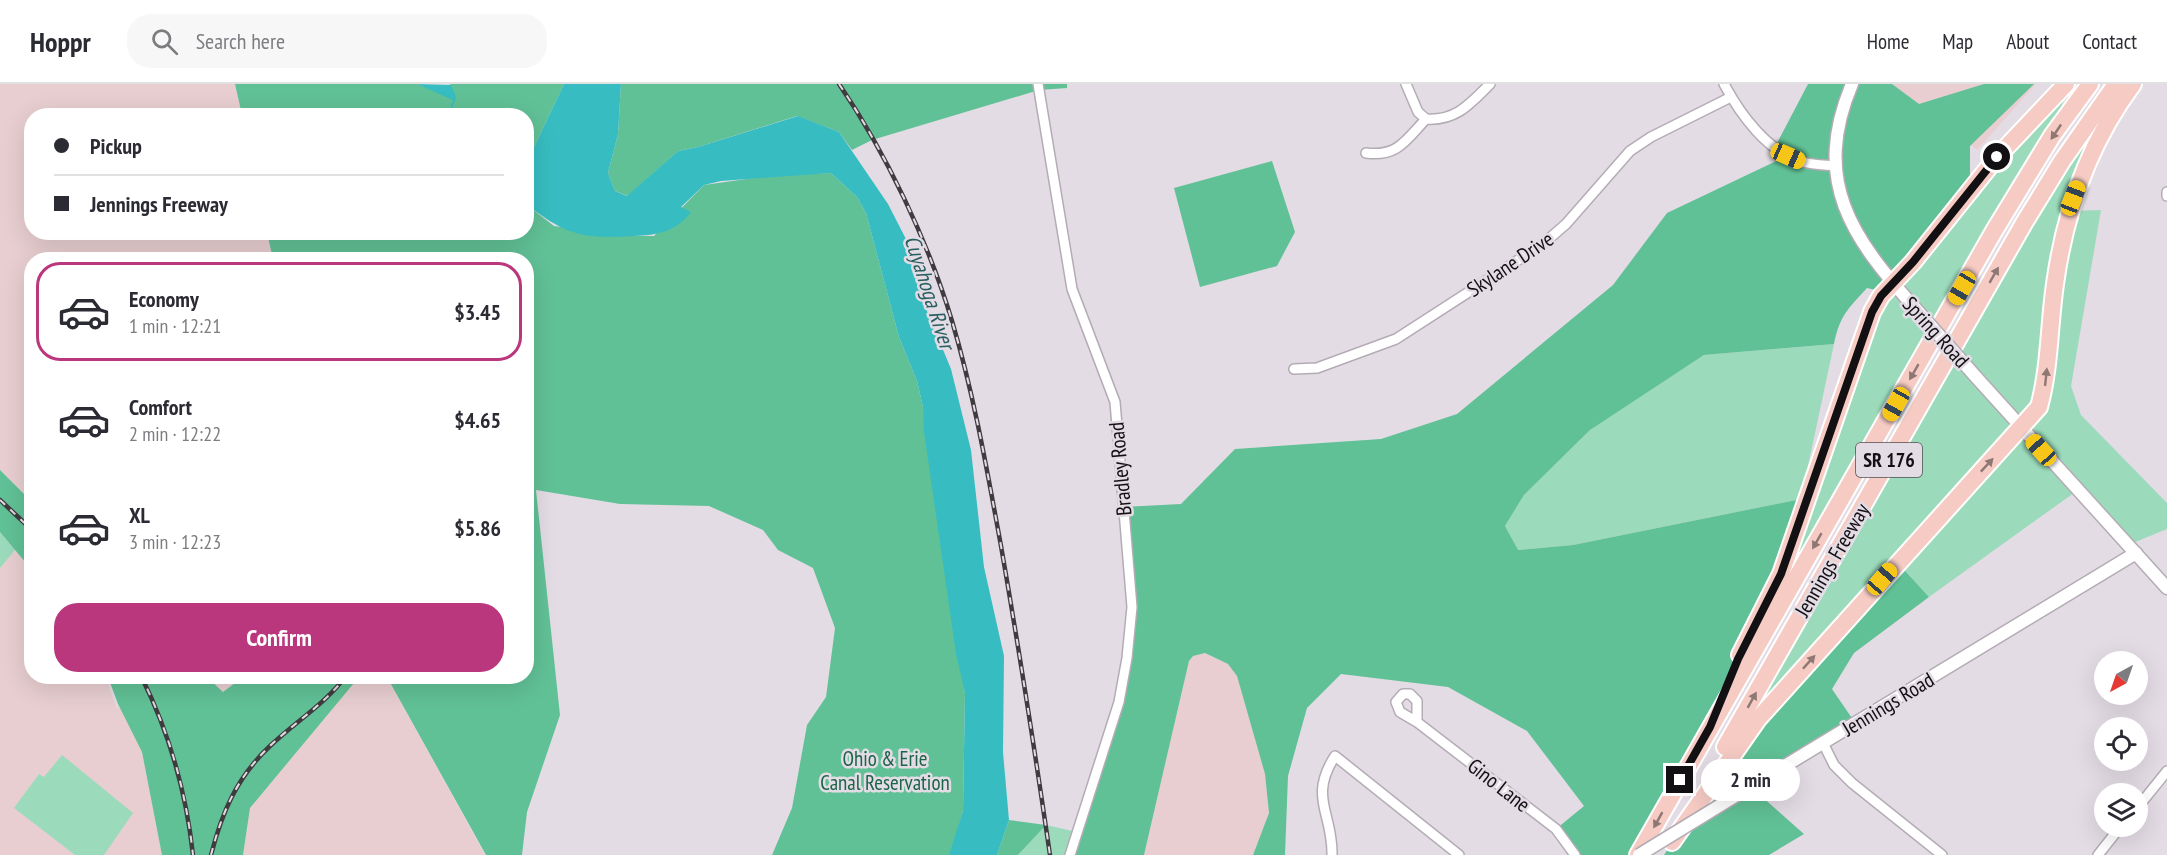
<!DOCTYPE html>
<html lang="en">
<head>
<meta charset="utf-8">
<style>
	body { margin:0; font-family:"PT Sans Narrow",sans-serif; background:#f7f7f7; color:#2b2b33; height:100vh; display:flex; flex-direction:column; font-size:22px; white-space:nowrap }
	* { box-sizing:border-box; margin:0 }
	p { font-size:20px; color:#7c7c81 }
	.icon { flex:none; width:33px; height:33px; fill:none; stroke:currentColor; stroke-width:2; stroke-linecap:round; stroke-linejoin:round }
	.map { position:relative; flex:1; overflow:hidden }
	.sheet { position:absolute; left:24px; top:168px; width:510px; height:432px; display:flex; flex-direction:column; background:#fff; border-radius:24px; box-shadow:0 6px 24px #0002 }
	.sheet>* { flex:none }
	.banner { position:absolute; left:24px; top:24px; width:510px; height:132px; border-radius:24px; box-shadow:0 6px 24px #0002; display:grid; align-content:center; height:132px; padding:0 30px; background:#fff }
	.needle { width:39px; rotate:220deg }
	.tools { position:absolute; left:2094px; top:567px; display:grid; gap:12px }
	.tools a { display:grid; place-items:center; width:54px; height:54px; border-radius:50%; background:#fff; box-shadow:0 6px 24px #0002; font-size:30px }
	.end { position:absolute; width:27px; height:27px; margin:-14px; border:8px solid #131013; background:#fff; box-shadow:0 0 0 3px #fff }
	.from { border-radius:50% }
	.bubble { position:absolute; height:42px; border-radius:21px; background:#fff; box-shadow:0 6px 24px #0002; font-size:20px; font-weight:800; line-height:42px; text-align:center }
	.car { position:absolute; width:18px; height:36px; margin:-18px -9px; border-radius:8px; box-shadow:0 0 4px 2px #0007; background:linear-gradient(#f5c518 24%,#345 0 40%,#f5c518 0 76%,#345 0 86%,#f5c518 0) }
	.banner b { display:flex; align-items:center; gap:21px; height:57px; font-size:22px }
	.banner b+b { border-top:2px solid #e1e1e2 }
	.banner i { width:15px; height:15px; background:#2b2b33 }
	ul { padding:10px 0 0; list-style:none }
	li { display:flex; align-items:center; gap:18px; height:99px; margin:0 12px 9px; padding:0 18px; border:3px solid transparent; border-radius:24px }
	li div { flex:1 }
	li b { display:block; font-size:22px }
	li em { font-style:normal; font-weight:800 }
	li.active { border-color:#ba367d }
	li>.icon { width:54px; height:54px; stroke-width:1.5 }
	.button { display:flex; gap:12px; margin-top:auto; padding:12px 30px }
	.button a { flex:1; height:69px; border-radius:24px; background:#ba367d; color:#fff; font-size:24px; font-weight:800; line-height:69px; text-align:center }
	header { display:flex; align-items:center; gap:36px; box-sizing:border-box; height:84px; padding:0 30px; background:#fff; border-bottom:2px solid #e1e1e2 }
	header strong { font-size:28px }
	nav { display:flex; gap:33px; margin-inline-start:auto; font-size:21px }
	.search { width:420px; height:54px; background:#f7f7f7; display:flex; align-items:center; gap:15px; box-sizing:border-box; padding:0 21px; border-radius:24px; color:#7c7c81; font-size:22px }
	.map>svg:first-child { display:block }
</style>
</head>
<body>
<header>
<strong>Hoppr</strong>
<div class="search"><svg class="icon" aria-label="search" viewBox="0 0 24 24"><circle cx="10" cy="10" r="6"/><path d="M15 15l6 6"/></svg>Search here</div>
<nav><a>Home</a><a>Map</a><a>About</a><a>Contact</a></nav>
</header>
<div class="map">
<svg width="2167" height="771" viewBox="0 0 2167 771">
	<rect width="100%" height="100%" fill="#e4dce5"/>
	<!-- industrial -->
	<g fill="#e8ced1">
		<polygon points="0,0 235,0 242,31 32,32 32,148 267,149 273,175 32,176 31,417 0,386"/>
		<polygon points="1892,0 2036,0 1977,66"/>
		<polygon points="0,448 31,485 32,592 106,593 116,623 123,625 142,668 162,771 0,771"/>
		<polygon points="1205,569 1228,580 1237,592 1265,690 1269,729 1253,771 1144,771 1189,577 1193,572"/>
		<polygon points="359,592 387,593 485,771 243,771 250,724"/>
		<polygon points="207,593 243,593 223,608"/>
	</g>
	<!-- green -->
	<g fill="#9bdbbc">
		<polygon points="2073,4 2064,15 2052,52 1918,280 1795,475 1876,231 1970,106"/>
		<polygon points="2092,33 2104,44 2070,127 2101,126 2071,302 2081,331 2167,419 2167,445 2128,461 2078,406 1929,513 1897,478 1758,635 1748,622"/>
		<polygon points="1834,260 1801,415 1573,461 1517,466 1505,442 1524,411 1592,344 1704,271"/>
		<polygon points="0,448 15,466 0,484"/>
		<polygon points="62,671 133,729 104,771 75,771 14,724 39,690 44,693"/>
		<polygon points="1046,741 1077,748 1070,771 1018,771"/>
	</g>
	<!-- forest -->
	<g fill="#61c196">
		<polygon points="235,0 417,0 446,11 451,1 449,0 564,0 527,78 526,32 242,31"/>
		<polygon points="621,0 1067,0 1067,4 1039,6 872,56 852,66 839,48 797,32 698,63 678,67 628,112 615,107 608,89 618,50"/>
		<path d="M1808,0H1892L1919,20L1984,0H2034L1970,62V106L1884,208L1867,204C1848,225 1840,231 1834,260L1704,271L1590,346L1524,411L1505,442L1518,466L1573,461L1801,415L1788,469L1725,605L1638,771H1575L1556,745L1584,722L1527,647L1448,603L1341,590L1307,624L1288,692L1285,771H1253L1269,729L1265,690L1237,592L1228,580L1205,569L1193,572L1189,577L1144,771H1070L1108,660L1132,523L1123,423L1181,420L1235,365L1381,355L1457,330L1613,201L1667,129L1787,72L1775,63Z"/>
		<polygon points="1272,77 1295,148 1277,182 1200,203 1174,104"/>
		<polygon points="831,89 857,113 866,129 899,253 917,297 923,323 965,609 963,727 952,767 949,771 772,771 792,724 807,641 826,613 835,544 813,484 778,466 763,446 709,422 620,420 536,406 560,631 527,728 522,771 486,771 387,593 526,592 526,176 273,175 267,149 526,148 527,121 554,142 633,152 654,152 704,101 775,91"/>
		<polygon points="0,386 31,417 31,485 0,448"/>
		<polygon points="1897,478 1929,513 1854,569 1832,605 1856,640 1751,703 1804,750 1769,771 1664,771 1731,671"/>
		<polygon points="108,593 207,593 223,608 243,593 359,593 250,724 243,771 162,771 142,668 118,620"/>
		<polygon points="1009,736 1046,741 1018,771 997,771"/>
	</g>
	<!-- water -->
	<g fill="#37bdc1">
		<polygon points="417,0 451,1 456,13 453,16"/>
		<path d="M564,0H621L618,50L608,89L615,107L627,112L678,67L698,63L798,32L839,48L888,120L909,161L923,196L928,215L927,227L951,285L971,366L984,483L1004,572L1003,668L1009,736L997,771H949L963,727L965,609L956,570L924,348L923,323L917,297L899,253L866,129L857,113L831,89L721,97L704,101L681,123L691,128C676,148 657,151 634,152C583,155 568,152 527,121V78Z"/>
	</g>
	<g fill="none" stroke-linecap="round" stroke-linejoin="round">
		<!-- stream -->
		<polyline stroke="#37bdc1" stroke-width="2" points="448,32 455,14"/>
		<!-- minor casing -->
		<g stroke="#b4acb5" stroke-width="12">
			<g id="minor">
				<polyline points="1038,0 1072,205 1115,318 1132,523 1127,574 1119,618 1070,771"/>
				<polyline points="1406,0 1418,28 1426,35"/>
				<path d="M1724,0C1740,30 1768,69 1803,78C1813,81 1825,81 1835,82"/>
				<path d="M1426,35C1456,37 1470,20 1490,0"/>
				<path d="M1366,69C1398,73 1406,56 1426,35"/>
				<polyline points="2167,108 2167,112"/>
				<polyline points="1294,285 1317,284 1396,255 1543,160 1566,140 1630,67 1651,53 1731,13"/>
				<polyline points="1417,638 1417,617 1410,610 1403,610 1396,618 1400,628 1417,638 1556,745 1575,771"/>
				<polyline points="1823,659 1834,681 1852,699 1942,771"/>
				<polyline points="2138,723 2167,687"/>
				<path d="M1332,771C1333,729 1308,714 1335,672L1459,771"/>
				<polyline points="2098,771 2121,742"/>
			</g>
		</g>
		<!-- tertiary casing -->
		<g stroke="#b4acb5" stroke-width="15">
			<g id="tertiary">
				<path d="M1852,0C1811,97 1852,154 1915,224"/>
				<polyline points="1976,293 2167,504"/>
				<polyline points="1750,703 2136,469"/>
			</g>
		</g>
		<!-- motorway casing -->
		<g stroke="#fff" stroke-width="20">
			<g id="motorway">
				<polyline points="1740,571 1781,490 1872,228 1881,212 1913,178 1997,73 2066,0"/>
				<polyline points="1725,663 2024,139 2062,77 2116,0"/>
				<path d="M1672,758L1758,635L2039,323C2050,283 2049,241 2055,200C2065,127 2089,59 2133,0"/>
				<polyline points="1638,771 1994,147 2052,52 2090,0"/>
			</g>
		</g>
		<!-- minor -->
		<use href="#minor" stroke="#fff" stroke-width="9"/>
		<!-- tertiary -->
		<use href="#tertiary" stroke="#fff" stroke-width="12"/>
		<!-- motorway -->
		<use href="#motorway" stroke="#f5cbc4" stroke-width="16"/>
		<!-- rail casing -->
		<g stroke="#3f3b3f" stroke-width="4.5">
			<g id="rail">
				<path d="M839,0C886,69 928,157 952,237C974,311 987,386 1001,462C1019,565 1035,668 1050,771"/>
				<polyline points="0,416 32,446"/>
				<path d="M141,592C170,650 186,707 193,771"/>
				<path d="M211,771C222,728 237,693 270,662C295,638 325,620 346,592"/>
			</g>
		</g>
		<!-- rail -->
		<use href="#rail" stroke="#e4dce5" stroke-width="2" stroke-dasharray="7" stroke-linecap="butt"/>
		<!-- tertiary-bridge casing -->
		<g stroke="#b4acb5" stroke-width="15" stroke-linecap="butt">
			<g id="tertiary-bridge">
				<polyline points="1915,224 1976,293"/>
				<polyline points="1639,771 1750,703"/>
			</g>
		</g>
		<!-- tertiary-bridge -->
		<use href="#tertiary-bridge" stroke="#fff" stroke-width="12"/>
	</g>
	<!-- one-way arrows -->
	<defs><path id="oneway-solid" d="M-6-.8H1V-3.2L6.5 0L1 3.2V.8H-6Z" transform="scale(1.5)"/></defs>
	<g fill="#8f7774">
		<use href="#oneway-solid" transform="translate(2056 48) rotate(124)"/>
		<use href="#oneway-solid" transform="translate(1994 191) rotate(-60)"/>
		<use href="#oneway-solid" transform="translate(1914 288) rotate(120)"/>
		<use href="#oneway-solid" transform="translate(2046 293) rotate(-84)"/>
		<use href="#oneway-solid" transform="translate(1987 381) rotate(-47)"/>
		<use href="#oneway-solid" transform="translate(1817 457) rotate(120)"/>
		<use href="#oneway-solid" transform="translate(1809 578) rotate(-48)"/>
		<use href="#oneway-solid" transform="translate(1752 616) rotate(-61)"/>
		<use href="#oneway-solid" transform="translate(1658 736) rotate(119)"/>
	</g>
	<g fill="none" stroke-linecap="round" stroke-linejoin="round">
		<!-- route -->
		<polyline stroke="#131013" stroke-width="8" points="1680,696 1710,643 1738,575 1781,490 1872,228 1881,212 1913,178 1997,73"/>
	</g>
	<g text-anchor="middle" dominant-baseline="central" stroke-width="5" stroke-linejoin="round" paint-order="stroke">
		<!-- shield labels -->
		<rect fill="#e4dce5" stroke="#524d52" stroke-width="1.5" x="1856" y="359" width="66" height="34" rx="4.5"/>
		<g font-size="20" font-weight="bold" fill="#131013">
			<text x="1889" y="376">SR 176</text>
		</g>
		<!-- street labels -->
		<g font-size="21" fill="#131013" stroke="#e4dce5">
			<text transform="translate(1510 180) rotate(-34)">Skylane Drive</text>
			<text transform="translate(1936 248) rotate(48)">Spring Road</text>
			<text transform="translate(1120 385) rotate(-95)">Bradley Road</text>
			<text transform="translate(1832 476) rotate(-60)">Jennings Freeway</text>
			<text transform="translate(1888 620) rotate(-31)">Jennings Road</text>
			<text transform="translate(1499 701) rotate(38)">Gino Lane</text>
		</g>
		<!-- park labels -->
		<g font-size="21" fill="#1c6448" stroke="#e4dce5">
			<text x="885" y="674">Ohio &amp; Erie<tspan x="885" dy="24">Canal Reservation</tspan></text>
		</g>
		<!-- water labels -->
		<g font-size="22" font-style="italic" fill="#295f61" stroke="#e4dce5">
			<text transform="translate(930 208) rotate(72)">Cuyahoga River</text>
		</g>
	</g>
</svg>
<div class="tools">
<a><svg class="needle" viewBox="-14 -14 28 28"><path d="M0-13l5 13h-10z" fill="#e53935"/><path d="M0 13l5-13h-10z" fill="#7c7c81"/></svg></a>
<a><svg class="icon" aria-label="locate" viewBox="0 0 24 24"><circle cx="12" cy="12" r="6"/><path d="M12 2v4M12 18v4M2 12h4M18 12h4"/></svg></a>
<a><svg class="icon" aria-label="layers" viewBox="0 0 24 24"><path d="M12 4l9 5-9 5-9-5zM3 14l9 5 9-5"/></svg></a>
</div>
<i class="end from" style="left:1997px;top:73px"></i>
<i class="end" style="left:1680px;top:696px"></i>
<div class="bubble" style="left:1701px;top:675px;width:99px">2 min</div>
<i class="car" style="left:1788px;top:72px;rotate:114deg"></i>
<i class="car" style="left:2073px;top:114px;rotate:21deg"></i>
<i class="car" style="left:1962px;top:204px;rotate:210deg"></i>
<i class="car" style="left:1896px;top:320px;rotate:209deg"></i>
<i class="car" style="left:2041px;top:366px;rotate:318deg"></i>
<i class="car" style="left:1882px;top:495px;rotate:41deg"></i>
<div class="banner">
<b><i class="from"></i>Pickup</b>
<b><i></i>Jennings Freeway</b>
</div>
<section class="sheet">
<ul>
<li class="active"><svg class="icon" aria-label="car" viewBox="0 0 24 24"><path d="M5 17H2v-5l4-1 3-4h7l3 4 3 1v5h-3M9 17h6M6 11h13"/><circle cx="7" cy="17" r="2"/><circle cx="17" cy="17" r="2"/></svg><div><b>Economy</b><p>1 min · 12:21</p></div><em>$3.45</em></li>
<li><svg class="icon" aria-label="car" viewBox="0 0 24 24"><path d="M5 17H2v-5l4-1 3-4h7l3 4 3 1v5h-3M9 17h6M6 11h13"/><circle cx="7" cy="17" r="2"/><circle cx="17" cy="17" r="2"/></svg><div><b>Comfort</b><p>2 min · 12:22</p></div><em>$4.65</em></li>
<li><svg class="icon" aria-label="car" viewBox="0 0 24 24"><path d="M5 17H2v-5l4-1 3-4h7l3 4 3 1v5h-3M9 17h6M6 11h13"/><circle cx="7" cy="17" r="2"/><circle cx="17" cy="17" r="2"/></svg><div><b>XL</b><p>3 min · 12:23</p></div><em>$5.86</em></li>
</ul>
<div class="button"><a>Confirm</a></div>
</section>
</div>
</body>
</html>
